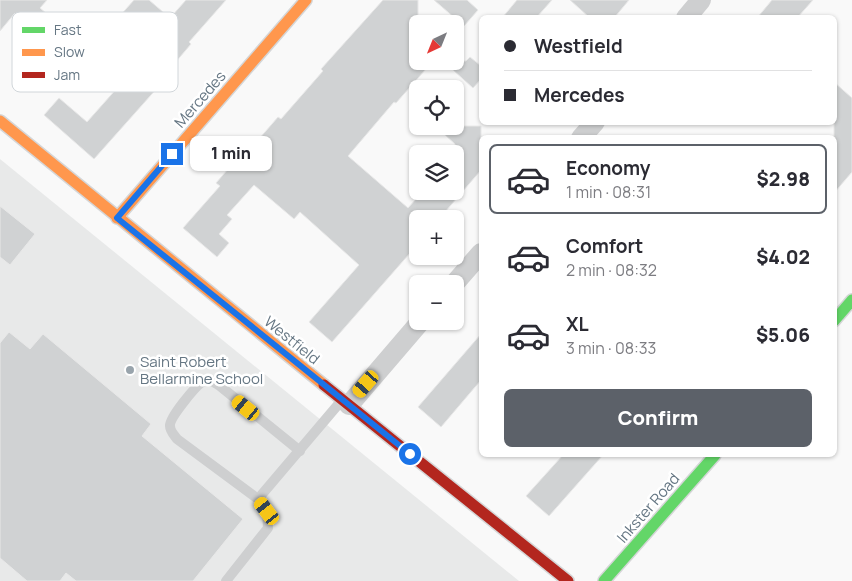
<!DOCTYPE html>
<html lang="en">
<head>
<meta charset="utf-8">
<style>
	body { margin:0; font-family:Manrope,sans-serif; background:#f7f7f7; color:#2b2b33; height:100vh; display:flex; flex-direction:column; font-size:19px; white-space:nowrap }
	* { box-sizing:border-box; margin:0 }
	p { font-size:16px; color:#7c7c81 }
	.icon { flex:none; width:28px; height:28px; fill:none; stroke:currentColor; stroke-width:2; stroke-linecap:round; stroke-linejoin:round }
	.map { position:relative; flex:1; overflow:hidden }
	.panel { position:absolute; left:479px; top:135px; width:358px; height:322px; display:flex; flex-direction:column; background:#fff; border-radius:8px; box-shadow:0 1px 4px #0004 }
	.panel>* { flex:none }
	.top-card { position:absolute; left:479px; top:15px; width:358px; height:110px; border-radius:8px; box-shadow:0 1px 4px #0004; display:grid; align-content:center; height:110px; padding:0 25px; background:#fff }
	.needle { width:32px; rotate:223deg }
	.buttons { position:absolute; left:409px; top:15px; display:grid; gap:10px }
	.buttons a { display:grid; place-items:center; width:55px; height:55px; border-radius:8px; background:#fff; box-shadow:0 1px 4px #0004; font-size:25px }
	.end { position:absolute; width:22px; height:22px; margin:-11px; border:6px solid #1a73e8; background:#fff; box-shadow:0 0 0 2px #fff }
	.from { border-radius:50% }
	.bubble { position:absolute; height:35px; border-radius:8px; background:#fff; box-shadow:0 1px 4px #0004; font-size:16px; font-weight:800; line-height:35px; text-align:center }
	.car { position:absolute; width:15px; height:30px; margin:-15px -8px; border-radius:6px; box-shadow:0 0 4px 1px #0007; background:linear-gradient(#f5c518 24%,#345 0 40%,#f5c518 0 76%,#345 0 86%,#f5c518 0) }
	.top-card b { display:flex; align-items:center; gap:18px; height:48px; font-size:19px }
	.top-card b+b { border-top:1px solid #e1e1e2 }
	.top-card i { width:12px; height:12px; background:#2b2b33 }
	ul { padding:9px 0 0; list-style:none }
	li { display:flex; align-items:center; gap:15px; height:70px; margin:0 10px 8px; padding:0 15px; border:2px solid transparent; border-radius:8px }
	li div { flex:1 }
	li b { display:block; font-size:19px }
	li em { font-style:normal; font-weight:800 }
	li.active { border-color:#5c6169 }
	li>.icon { width:45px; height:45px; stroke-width:1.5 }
	.cta { display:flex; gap:10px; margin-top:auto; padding:10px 25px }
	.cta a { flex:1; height:58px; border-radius:8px; background:#5c6169; color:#fff; font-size:20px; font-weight:800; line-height:58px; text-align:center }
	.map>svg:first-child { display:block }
</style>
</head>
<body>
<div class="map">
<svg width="852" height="581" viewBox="0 0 852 581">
	<rect width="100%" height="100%" fill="#f9f9f9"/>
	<!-- built -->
	<polygon fill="#e8e9e9" points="0,159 519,581 0,581"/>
	<!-- building -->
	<g fill="#d0d2d3" stroke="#e8e8e8">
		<polygon points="0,0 47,0 40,8 66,30 51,46 15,13 0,31"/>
		<polygon points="134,0 149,0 170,18 186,0 226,0 189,42 191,44 157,84 159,86 94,159 44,115 59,98 87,122 127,77 92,47"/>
		<polygon points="383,0 418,0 418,61 433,61 396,103 394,102 348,156 408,208 423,191 455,191 455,144 435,126 481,126 481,170 439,219 418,219 418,244 332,342 309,322 359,265 300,212 294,219 254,185 227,215 232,219 219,234 229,243 217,257 183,228 220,186 216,183 242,153 245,155 278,117 281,119 323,71 321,69"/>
		<polygon points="434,0 467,0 478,10 464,26"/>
		<polygon points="517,0 552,0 536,18 502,18"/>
		<polygon points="570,0 629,0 614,18 590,18"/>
		<polygon points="772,0 813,0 797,18 757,18"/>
		<polygon points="470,57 481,66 481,79 473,88 443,61 466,61"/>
		<polygon points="834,82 852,98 852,172 834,193"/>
		<polygon points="0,206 35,234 10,265 0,257"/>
		<polygon points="9,332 30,349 43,334 151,424 142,436 243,519 193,581 76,581 66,573 60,581 27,581 0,558 0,343"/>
		<polygon points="481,334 481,380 441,427 418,407"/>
		<polygon points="563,455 603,455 549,516 526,496"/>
	</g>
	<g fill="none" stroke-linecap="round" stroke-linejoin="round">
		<!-- fast casing -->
		<g stroke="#d5d6d7" stroke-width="14">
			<g id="fast">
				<polyline points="834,321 852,300"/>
				<polyline points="604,581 715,455"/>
			</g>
		</g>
		<!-- slow casing -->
		<g stroke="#d5d6d7" stroke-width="14">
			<g id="slow">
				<polyline points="0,121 324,385"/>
				<polyline points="117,218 306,0"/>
			</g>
		</g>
		<!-- jam casing -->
		<g stroke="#d5d6d7" stroke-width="14">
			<polyline id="jam" points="324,385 568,581"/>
		</g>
		<!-- lane -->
		<g stroke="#cecfd0" stroke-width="10">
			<path d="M258,499L177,439C174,435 170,431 170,426C169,418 195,387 202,382C208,378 214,382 220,386L300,451"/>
			<polyline points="226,581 268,528 267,511 258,499 342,400"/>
		</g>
		<!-- street -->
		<g stroke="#cecfd0" stroke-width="20">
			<polyline points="686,18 701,0"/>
			<polyline points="581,138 595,122"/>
			<polyline points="454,284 481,253"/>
			<polyline points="349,405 421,321"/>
		</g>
		<!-- fast -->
		<use href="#fast" stroke="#63d668" stroke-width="11"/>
		<!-- slow -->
		<use href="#slow" stroke="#ff974d" stroke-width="11"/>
		<!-- jam -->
		<use href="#jam" stroke="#b3261e" stroke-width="11"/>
	</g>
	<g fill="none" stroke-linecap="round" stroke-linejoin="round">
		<!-- route -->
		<polyline stroke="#1a73e8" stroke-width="6" points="172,154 117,218 410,454"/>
	</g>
	<!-- markers -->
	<circle fill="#99a4ac" stroke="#fff" stroke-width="2" cx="130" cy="370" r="5"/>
	<g text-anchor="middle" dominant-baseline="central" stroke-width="5" stroke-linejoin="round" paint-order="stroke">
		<!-- street labels -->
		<g font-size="15" fill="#657683" stroke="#fff">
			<text transform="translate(200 99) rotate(-49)">Mercedes</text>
			<text transform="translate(292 340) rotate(39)">Westfield</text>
			<text transform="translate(648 508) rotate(-49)">Inkster Road</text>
		</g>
		<!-- poi labels -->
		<g font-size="15" fill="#657683" stroke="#fff" text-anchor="start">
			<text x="140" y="361">Saint Robert<tspan x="140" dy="17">Bellarmine School</tspan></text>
		</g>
	</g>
	<!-- legend -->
	<rect x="12" y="12" width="166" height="80" rx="8" fill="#fff" stroke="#d1d6da" stroke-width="1"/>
	<rect x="22" y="27" width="23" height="6" fill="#63d668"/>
	<rect x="22" y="49" width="23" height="7" fill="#ff974d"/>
	<rect x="22" y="72" width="23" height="6" fill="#b3261e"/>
	<g font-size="14" fill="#657683">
		<text x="54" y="35">Fast</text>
		<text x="54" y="57">Slow</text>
		<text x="54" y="80">Jam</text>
	</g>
</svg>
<div class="buttons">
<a><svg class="needle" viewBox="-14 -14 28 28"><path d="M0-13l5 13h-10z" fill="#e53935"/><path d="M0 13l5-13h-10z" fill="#7c7c81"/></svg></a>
<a><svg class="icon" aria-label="locate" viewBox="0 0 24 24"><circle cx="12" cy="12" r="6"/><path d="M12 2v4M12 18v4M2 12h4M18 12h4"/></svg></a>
<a><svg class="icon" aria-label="layers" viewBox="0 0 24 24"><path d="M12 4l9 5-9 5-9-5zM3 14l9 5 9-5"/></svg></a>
<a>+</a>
<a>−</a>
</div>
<i class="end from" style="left:410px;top:454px"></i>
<i class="end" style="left:172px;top:154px"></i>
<div class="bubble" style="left:190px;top:136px;width:82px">1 min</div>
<i class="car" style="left:366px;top:384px;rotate:221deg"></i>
<i class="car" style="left:246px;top:408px;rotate:309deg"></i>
<i class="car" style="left:267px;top:511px;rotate:323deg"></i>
<div class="top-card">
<b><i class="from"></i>Westfield</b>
<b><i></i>Mercedes</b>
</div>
<section class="panel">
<ul>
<li class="active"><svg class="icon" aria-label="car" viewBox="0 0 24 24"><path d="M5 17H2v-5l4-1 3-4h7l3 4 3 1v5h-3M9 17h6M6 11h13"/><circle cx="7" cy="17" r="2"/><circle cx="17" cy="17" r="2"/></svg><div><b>Economy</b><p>1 min · 08:31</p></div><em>$2.98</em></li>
<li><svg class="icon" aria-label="car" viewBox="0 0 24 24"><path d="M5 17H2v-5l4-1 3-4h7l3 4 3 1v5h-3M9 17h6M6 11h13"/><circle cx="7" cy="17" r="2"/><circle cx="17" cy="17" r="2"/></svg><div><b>Comfort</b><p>2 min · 08:32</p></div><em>$4.02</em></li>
<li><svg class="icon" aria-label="car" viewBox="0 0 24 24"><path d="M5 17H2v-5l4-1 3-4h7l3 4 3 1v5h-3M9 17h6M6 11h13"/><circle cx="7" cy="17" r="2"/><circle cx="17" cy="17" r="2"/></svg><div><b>XL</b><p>3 min · 08:33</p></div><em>$5.06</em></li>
</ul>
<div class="cta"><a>Confirm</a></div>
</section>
</div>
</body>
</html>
